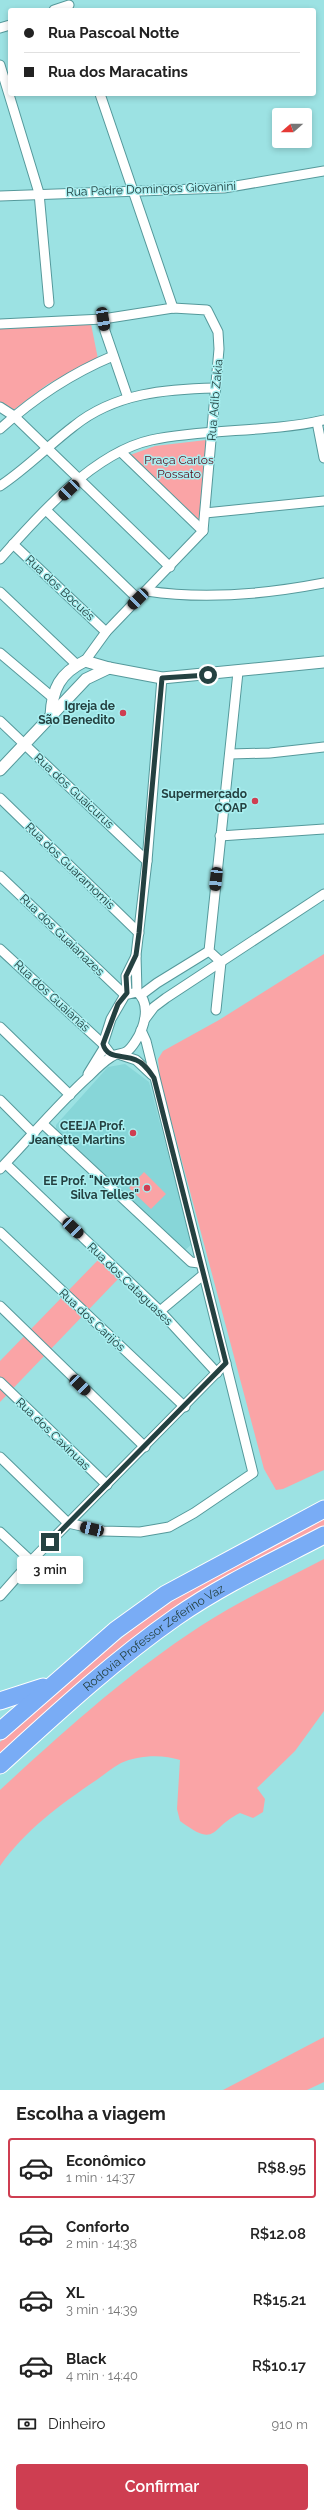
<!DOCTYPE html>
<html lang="pt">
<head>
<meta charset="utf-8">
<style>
	body { margin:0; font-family:Raleway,sans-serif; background:#f2f2f2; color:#222; height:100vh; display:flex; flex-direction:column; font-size:15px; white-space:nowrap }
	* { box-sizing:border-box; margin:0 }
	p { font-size:13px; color:#767676 }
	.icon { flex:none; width:22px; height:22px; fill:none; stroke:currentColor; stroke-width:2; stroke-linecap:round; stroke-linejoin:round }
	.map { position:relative; height:2090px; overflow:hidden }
	.side { display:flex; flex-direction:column; background:#fff; flex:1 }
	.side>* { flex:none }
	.hud { position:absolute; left:8px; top:8px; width:308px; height:88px; border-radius:4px; box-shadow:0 2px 6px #0003; display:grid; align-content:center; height:88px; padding:0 16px; background:#fff }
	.needle { width:26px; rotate:250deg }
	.controls { position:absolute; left:272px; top:108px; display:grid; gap:8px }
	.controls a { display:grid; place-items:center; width:40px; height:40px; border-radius:4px; background:#fff; box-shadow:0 2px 6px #0003; font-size:20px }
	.end { position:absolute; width:18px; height:18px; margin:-9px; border:5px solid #244141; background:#fff; box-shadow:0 0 0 2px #fff }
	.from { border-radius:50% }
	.bubble { position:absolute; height:28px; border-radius:4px; background:#fff; box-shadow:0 2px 6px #0003; font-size:13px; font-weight:600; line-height:28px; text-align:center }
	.car { position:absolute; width:12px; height:24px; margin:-12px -6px; border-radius:5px; box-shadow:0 0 3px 1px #0007; background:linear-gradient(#222 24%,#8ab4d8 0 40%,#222 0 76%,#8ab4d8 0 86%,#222 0) }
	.hud b { display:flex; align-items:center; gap:14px; height:38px; font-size:15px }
	.hud b+b { border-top:1px solid #e0e0e0 }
	.hud i { width:10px; height:10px; background:#222 }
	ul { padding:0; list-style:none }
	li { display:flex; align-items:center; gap:12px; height:60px; margin:0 8px 6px; padding:0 8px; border:2px solid transparent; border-radius:4px }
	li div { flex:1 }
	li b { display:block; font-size:15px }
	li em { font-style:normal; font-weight:600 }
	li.current { border-color:#ce3e51 }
	li>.icon { width:36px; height:36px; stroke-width:1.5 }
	h2 { padding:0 16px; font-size:18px; line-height:48px }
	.pay { display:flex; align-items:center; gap:10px; height:44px; padding:0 16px; font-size:15px }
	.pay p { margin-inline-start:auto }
	.button { display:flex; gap:8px; margin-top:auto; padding:8px 16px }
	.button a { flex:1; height:46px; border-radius:4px; background:#ce3e51; color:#fff; font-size:16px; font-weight:600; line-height:46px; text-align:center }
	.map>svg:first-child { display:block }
</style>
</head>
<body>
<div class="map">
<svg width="324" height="2090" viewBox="0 0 324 2090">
	<rect width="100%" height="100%" fill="#9ce2e3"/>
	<!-- built -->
	<polygon fill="#87d6d8" points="125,1064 149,1082 192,1244 184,1251 56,1131 56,1125 108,1067"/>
	<!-- green -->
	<g fill="#faa4a6">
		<polygon points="91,324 98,359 48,384 12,411 0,402 0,329"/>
		<polygon points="206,440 199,521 130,455 155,446"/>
		<polygon points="324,954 324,1470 283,1489 276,1490 264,1469 160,1079 158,1059 163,1051 219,1020"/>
		<polygon points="144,1172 166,1194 151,1209 129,1188"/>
		<polygon points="99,1259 119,1278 0,1402 0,1361"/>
		<path d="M324,1518V1529L231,1577L0,1757V1742C61,1690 121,1632 190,1590C233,1564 280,1542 324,1518Z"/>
		<path d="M324,1559V1711L295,1751L257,1788L265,1799L263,1812L253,1818L240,1813C209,1828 218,1849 180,1821L177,1809L180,1760C163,1754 138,1755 121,1763C112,1768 104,1775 95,1781C61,1804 24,1831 0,1866V1790C63,1732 127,1674 199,1627C239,1601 282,1581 324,1559Z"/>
		<polygon points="324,2037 324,2082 307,2090 223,2090"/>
	</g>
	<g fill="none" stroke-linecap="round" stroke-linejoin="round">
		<!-- minor casing -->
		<g stroke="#55999b" stroke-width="11">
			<g id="minor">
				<polyline points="54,10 69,5"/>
				<polyline points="0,28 10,25"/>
				<polyline points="0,65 39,193 49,303"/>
				<polyline points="100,94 173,308"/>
				<polyline points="0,196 224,188 324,171"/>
				<polyline points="103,319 105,331 128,398"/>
				<polyline points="0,324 103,319 173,308 207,310 218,332 219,349 203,531 106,632 85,661"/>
				<polyline points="0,407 14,416 170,567"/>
				<polyline points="317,422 324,458"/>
				<path d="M0,429C34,398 70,374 113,356"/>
				<polyline points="121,452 203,531"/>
				<path d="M0,486C26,469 49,445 74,426C115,393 166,389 216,388"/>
				<polyline points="47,511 138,599"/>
				<polyline points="205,513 324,501"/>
				<polyline points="13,544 106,632"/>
				<path d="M0,559C38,516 93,453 151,440C208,428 268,433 324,420"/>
				<path d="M147,591C205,600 267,594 324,583"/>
				<polyline points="0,592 77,665"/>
				<polyline points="0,653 52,697"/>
				<polyline points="0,721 147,861"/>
				<polyline points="230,754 270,753 324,747"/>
				<polyline points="0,798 139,933"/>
				<polyline points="220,836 324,829"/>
				<polyline points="0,876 125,995"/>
				<polyline points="0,949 103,1044"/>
				<polyline points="221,962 209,951 238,672"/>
				<polyline points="137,992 136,955 147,861 162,678"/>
				<polyline points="127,993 126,976 136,956"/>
				<polyline points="141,995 157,983 209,951"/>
				<polyline points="216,1010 221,962"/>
				<polyline points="145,1019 154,1007 166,998 324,894"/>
				<polyline points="0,1027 70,1095"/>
				<polyline points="121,1055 136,1060 152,1075"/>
				<polyline points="88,1074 104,1048"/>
				<polyline points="0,1100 34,1134"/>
				<polyline points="43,1124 191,1262 199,1263"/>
				<polyline points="6,1164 160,1311 217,1373"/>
				<path d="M0,1169C29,1139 57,1105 88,1077C95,1070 103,1062 111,1057C121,1050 124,1059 135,1042C144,1029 152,1004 137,992L125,995L111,1019L103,1044L112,1056"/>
				<polyline points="0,1232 185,1407"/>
				<polyline points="0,1306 145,1447"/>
				<polyline points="160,1311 203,1275"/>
				<polyline points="0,1382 107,1485"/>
				<polyline points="0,1457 68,1523 103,1531 140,1532 169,1527 194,1513 253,1473 146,1041 141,1030"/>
				<polyline points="0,1532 31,1561"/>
				<polyline points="0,1596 31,1561 226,1363"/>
			</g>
		</g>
		<!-- tertiary casing -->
		<g stroke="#55999b" stroke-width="13">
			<g id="tertiary">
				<path d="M51,716C52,689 60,673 85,661L109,668L162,678L324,662"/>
				<polyline points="0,770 86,679 109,668"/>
			</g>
		</g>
		<!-- motorway casing -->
		<g stroke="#fff" stroke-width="19">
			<g id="motorway">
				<polyline points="0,1701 43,1687"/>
				<polyline points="0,1731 116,1630 166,1594 324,1509"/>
				<path id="s1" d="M0,1765C57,1713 113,1661 176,1617C222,1585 274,1561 324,1535"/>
			</g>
		</g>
		<!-- minor -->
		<use href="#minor" stroke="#fff" stroke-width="9"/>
		<!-- tertiary -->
		<use href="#tertiary" stroke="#fff" stroke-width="11"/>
		<!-- motorway -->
		<use href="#motorway" stroke="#79acf5" stroke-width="17"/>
	</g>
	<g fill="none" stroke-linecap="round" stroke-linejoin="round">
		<!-- route -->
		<path stroke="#244141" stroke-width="5" d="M50,1542L226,1363L154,1078C149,1071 144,1063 136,1060C124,1054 107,1060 103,1044L118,1004L127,993L126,976L136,955L139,933L162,678L208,675"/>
	</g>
	<!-- markers -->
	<g fill="#ce3e51" stroke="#a9eff0" stroke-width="1.5">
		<circle cx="123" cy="713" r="4"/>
		<circle cx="255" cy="801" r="4"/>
		<circle cx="133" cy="1133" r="4"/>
		<circle cx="147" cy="1188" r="4"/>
	</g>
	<g text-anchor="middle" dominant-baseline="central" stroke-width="3" stroke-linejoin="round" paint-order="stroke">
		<!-- street labels -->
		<g font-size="12" fill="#244141" stroke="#a9eff0">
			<text transform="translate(151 189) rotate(-2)">Rua Padre Domingos Giovanini</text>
			<text transform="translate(215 400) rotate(-85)">Rua Adib Zakia</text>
			<text transform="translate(60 588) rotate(43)">Rua dos Bocués</text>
			<text transform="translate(74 791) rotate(43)">Rua dos Guaicurus</text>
			<text transform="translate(70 866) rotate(44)">Rua dos Guaramomis</text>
			<text transform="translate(62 935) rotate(44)">Rua dos Guaianazes</text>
			<text transform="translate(52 996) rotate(43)">Rua dos Guaianãs</text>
			<text transform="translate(130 1284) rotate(44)">Rua dos Cataguases</text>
			<text transform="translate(92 1320) rotate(43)">Rua dos Carijós</text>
			<text transform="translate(53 1434) rotate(44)">Rua dos Caxinuas</text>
			<text stroke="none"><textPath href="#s1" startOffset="200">Rodovia Professor Zeferino Vaz</textPath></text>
		</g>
		<!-- park labels -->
		<g font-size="12" fill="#5c0a1a" stroke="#a9eff0">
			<text x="179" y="460">Praça Carlos<tspan x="179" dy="14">Possato</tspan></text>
		</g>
		<!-- poi labels -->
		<g font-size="12" font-weight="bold" fill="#244141" stroke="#a9eff0" text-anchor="end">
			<text x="115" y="706">Igreja de<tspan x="115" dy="14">São Benedito</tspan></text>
			<text x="247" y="794">Supermercado<tspan x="247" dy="14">COAP</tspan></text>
			<text x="125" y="1126">CEEJA Prof.<tspan x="125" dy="14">Jeanette Martins</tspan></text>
			<text x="139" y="1181">EE Prof. "Newton<tspan x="139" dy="14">Silva Telles"</tspan></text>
		</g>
	</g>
</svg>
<div class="controls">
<a><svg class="needle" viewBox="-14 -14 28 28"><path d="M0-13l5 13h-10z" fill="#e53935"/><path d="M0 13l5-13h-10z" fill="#767676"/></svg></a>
</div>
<i class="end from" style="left:208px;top:675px"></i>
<i class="end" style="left:50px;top:1542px"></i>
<div class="bubble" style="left:17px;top:1556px;width:66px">3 min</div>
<i class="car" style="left:103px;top:319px;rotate:171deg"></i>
<i class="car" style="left:69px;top:490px;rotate:226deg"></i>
<i class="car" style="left:138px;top:599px;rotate:225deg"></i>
<i class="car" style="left:216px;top:879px;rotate:186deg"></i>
<i class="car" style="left:73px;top:1228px;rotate:134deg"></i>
<i class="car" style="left:80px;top:1385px;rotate:134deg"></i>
<i class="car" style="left:92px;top:1529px;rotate:283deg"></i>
<div class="hud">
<b><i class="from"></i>Rua Pascoal Notte</b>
<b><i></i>Rua dos Maracatins</b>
</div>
</div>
<section class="side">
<h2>Escolha a viagem</h2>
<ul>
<li class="current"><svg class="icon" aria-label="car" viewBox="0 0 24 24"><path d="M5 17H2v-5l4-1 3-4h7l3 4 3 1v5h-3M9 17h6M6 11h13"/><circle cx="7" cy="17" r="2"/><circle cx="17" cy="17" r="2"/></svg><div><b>Econômico</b><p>1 min · 14:37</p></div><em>R$8.95</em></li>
<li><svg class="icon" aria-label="car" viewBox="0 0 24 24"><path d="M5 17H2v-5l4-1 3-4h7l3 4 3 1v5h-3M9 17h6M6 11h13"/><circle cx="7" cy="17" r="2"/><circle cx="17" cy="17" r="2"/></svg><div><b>Conforto</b><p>2 min · 14:38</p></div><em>R$12.08</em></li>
<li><svg class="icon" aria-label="car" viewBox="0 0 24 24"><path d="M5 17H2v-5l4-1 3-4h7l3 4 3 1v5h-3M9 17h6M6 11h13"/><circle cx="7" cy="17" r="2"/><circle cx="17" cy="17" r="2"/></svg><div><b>XL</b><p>3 min · 14:39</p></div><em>R$15.21</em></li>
<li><svg class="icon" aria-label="car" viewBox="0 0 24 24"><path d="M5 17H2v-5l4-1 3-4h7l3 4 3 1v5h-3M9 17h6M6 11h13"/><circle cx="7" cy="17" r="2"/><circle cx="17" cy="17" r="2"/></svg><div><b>Black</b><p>4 min · 14:40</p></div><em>R$10.17</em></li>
</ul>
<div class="pay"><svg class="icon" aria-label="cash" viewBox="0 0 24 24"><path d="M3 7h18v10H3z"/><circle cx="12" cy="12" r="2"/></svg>Dinheiro<p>910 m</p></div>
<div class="button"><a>Confirmar</a></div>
</section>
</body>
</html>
